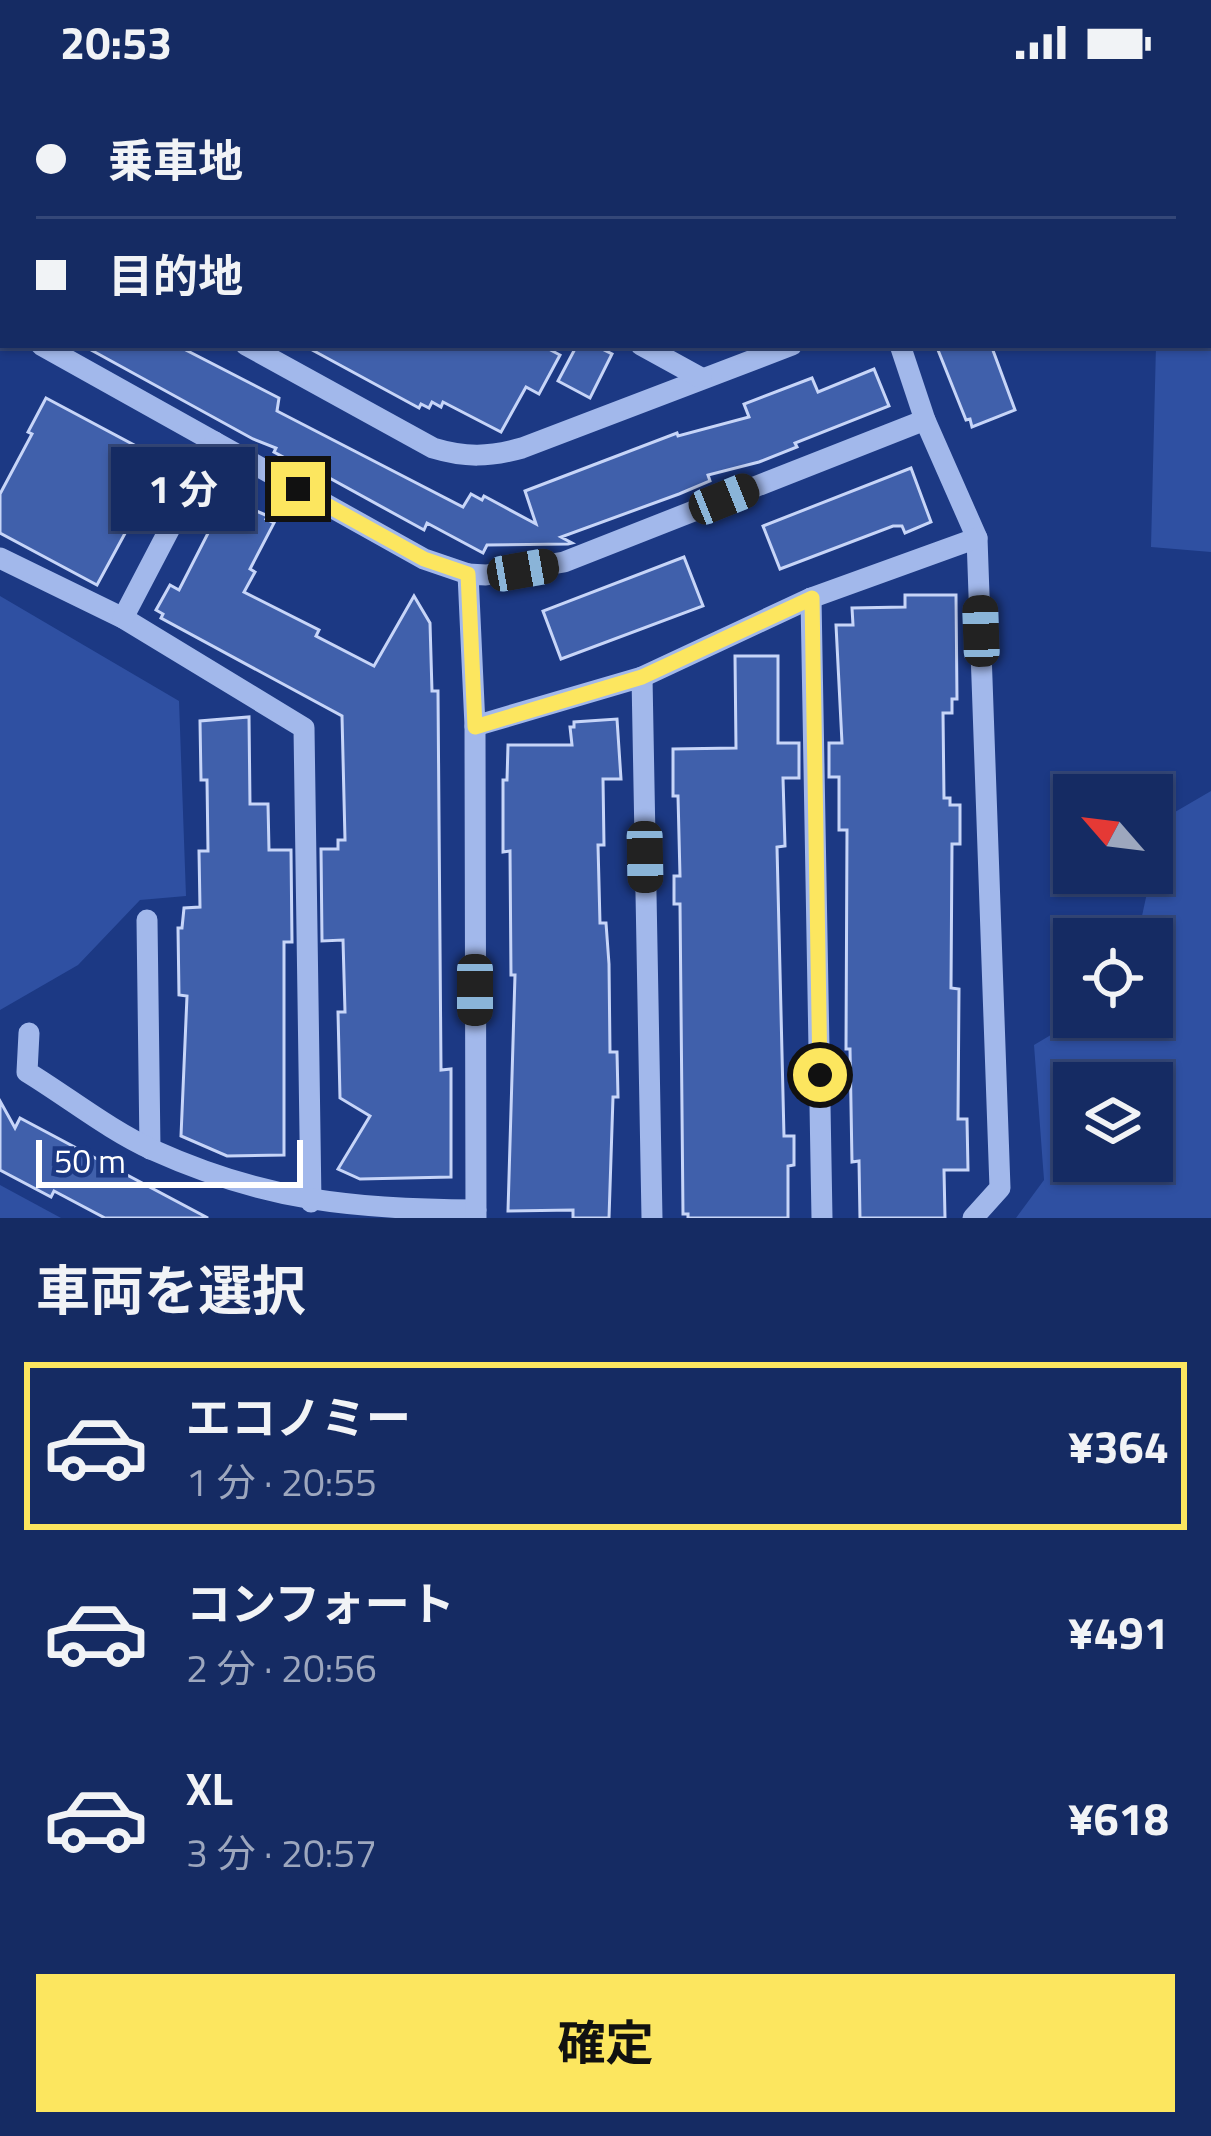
<!DOCTYPE html>
<html lang="ja">
<head>
<meta charset="utf-8">
<style>
	body { margin:0; font-family:"Titillium Web","Noto Sans JP",sans-serif; background:#22376c; color:#f1f3f6; height:100vh; display:flex; flex-direction:column; font-size:45px; white-space:nowrap }
	* { box-sizing:border-box; margin:0 }
	p { font-size:39px; color:#9da7be }
	.icon { flex:none; width:66px; height:66px; fill:none; stroke:currentColor; stroke-width:2; stroke-linecap:round; stroke-linejoin:round }
	.map { position:relative; height:1134px; overflow:hidden }
	.sheet { display:flex; flex-direction:column; background:#152b63; flex:1 }
	.sheet>* { flex:none }
	.hud { position:absolute; left:0px; top:0px; width:1212px; height:264px; box-shadow:0 3px 9px #0004,0 0 0 3px #344778; display:grid; align-content:center; height:264px; padding:0 36px; background:#152b63 }
	.needle { width:78px; rotate:298deg }
	.controls { position:absolute; left:1053px; top:690px; display:grid; gap:24px }
	.controls a { display:grid; place-items:center; width:120px; height:120px; border-radius:0px; background:#152b63; box-shadow:0 3px 9px #0004,0 0 0 3px #344778; font-size:60px }
	.scale { position:absolute; left:36px; bottom:30px; width:267px; box-sizing:border-box; padding-left:12px; border:6px solid #fff; border-top:0; font-size:33px; line-height:42px; white-space:nowrap; color:#fff; -webkit-text-stroke:9px #1c3984; paint-order:stroke }
	.end { position:absolute; width:54px; height:54px; margin:-27px; border:15px solid #fce65f; background:#111; box-shadow:0 0 0 6px #111 }
	.from { border-radius:50% }
	.bubble { position:absolute; height:84px; border-radius:0px; background:#152b63; box-shadow:0 3px 9px #0004,0 0 0 3px #344778; font-size:39px; font-weight:700; line-height:84px; text-align:center }
	.car { position:absolute; width:36px; height:72px; margin:-36px -18px; border-radius:15px; box-shadow:0 0 9px 3px #0007; background:linear-gradient(#222 24%,#8ab4d8 0 40%,#222 0 76%,#8ab4d8 0 86%,#222 0) }
	.hud b { display:flex; align-items:center; gap:42px; height:114px; font-size:45px }
	.hud b+b { border-top:3px solid #344778 }
	.hud i { width:30px; height:30px; background:#f1f3f6 }
	ul { padding:0; list-style:none }
	li { display:flex; align-items:center; gap:36px; height:168px; margin:0 24px 18px; padding:0 12px; border:6px solid transparent; border-radius:0px }
	li div { flex:1 }
	li b { display:block; font-size:45px }
	li em { font-style:normal; font-weight:700 }
	li.current { border-color:#fce65f }
	li>.icon { width:108px; height:108px; stroke-width:1.5 }
	h2 { padding:0 36px; font-size:54px; line-height:144px }
	.button { display:flex; gap:24px; margin-top:auto; padding:24px 36px }
	.button a { flex:1; height:138px; border-radius:0px; background:#fce65f; color:#111; font-size:48px; font-weight:700; line-height:138px; text-align:center }
	.status { display:flex; justify-content:space-between; align-items:center; height:84px; padding:0 60px; background:#152b63; direction:ltr }
	.status svg { height:33px; fill:currentColor }
	.map>svg:first-child { display:block }
</style>
</head>
<body>
<div class="status"><b>20:53</b><svg viewBox="0 0 49 12"><path d="M0 12V9h3v3zM5 12V6h3v6zM10 12V3h3v9zM15 12V0h3v12zM26 1h20v11H26zM47 4h2v5h-2z"/></svg></div>
<div class="map">
<svg width="1211" height="1134" viewBox="0 0 1211 1134">
	<rect width="100%" height="100%" fill="#1c3984"/>
	<!-- green -->
	<g fill="#2f50a2" fill-rule="evenodd">
		<polygon points="0,0 450,0 3,3 0,162"/>
		<polygon points="889,0 1211,0 1211,468 1151,463 1156,261 1209,261 1209,3"/>
		<polygon points="0,512 179,617 186,812 140,816 78,881 0,926"/>
		<path d="M1211,707V1134H1016L1044,1096L1034,961L1081,933H1152V855H1137L1163,735ZM1152,999V1077H1074V999Z"/>
		<polygon points="0,1101 61,1134 0,1134"/>
	</g>
	<!-- building -->
	<g fill="#4060ab" stroke="#c7d5f8" stroke-width="3">
		<polygon points="82,261 176,261 279,314 277,327 463,423 471,410 482,416 484,412 536,440 525,407 677,349 678,352 749,333 744,320 812,294 818,308 874,285 889,322 795,359 797,363 759,378 708,391 710,397 679,410 561,453 572,459 568,460 487,461 483,469 427,439 424,446 313,385 311,388 274,368 276,364 253,355"/>
		<polygon points="303,261 541,261 560,271 539,310 526,303 501,348 443,318 441,323 432,318 429,324 421,320 419,324"/>
		<polygon points="577,261 594,261 612,270 590,314 558,297"/>
		<polygon points="936,261 991,261 1015,326 972,343 970,335 966,336"/>
		<polygon points="46,314 164,377 132,444 129,442 97,501 0,449 0,410 32,350 28,348"/>
		<polygon points="911,384 931,438 905,449 902,442 893,442 780,485 763,442"/>
		<polygon points="226,414 268,432 266,435 274,439 250,485 255,488 244,508 319,546 316,552 374,582 414,512 430,539 432,607 438,607 441,986 451,985 451,1093 360,1095 338,1085 370,1032 340,1014 338,928 345,928 343,856 322,857 321,765 338,765 338,756 345,756 342,632 161,534 163,530 156,526 170,501 179,506"/>
		<polygon points="684,473 703,522 561,575 543,527"/>
		<polygon points="905,511 956,511 957,615 952,615 952,629 943,629 944,714 950,714 950,721 960,721 960,760 952,760 951,904 959,905 958,1035 967,1035 968,1086 944,1086 945,1134 860,1134 859,1077 852,1078 850,965 846,965 847,746 839,746 839,693 829,693 829,659 842,659 836,541 853,541 852,524 905,523"/>
		<polygon points="735,572 778,572 778,659 799,659 799,694 783,694 785,762 777,763 784,1052 794,1052 794,1081 788,1082 788,1134 688,1134 688,1130 683,1130 680,820 674,820 674,792 680,792 678,712 673,712 673,665 736,664"/>
		<polygon points="249,633 250,720 268,720 269,766 291,766 292,858 284,858 284,1071 227,1072 181,1052 187,912 179,911 178,844 182,844 184,824 200,823 199,767 208,767 207,696 201,696 200,637"/>
		<polygon points="617,635 621,695 603,695 604,761 598,761 600,839 606,839 609,880 610,968 617,968 618,1013 613,1013 609,1134 573,1134 573,1126 508,1127 515,891 511,891 510,767 503,768 503,696 507,696 508,661 572,661 570,643 574,643 574,638"/>
		<polygon points="0,1017 15,1044 20,1034 208,1134 105,1134 54,1107 51,1113 0,1086"/>
	</g>
	<g fill="none" stroke-linecap="round" stroke-linejoin="round">
		<!-- minor -->
		<g stroke="#a2b8eb" stroke-width="21">
			<polyline points="577,0 582,3"/>
			<polyline points="829,0 829,3"/>
			<polyline points="496,3 498,0"/>
			<polyline points="0,209 3,206"/>
			<polyline points="0,238 3,240"/>
			<polyline points="41,261 424,475 468,490"/>
			<path d="M246,261L433,364C466,374 489,373 522,364L792,261"/>
			<polyline points="641,261 701,294"/>
			<polyline points="925,336 977,454 1000,1104 973,1134"/>
			<polyline points="0,474 123,534 304,644 311,1118"/>
			<polyline points="811,514 822,1134"/>
			<polyline points="123,534 215,358"/>
			<polyline points="642,593 811,514 977,454"/>
			<polyline points="475,642 642,593 652,1134"/>
			<polyline points="147,836 150,1065"/>
			<path d="M29,949L27,988C68,1013 109,1046 153,1066C266,1117 354,1125 476,1126"/>
			<polyline points="476,1134 475,642 468,490 486,491 564,478 925,336 900,261"/>
		</g>
	</g>
	<g fill="none" stroke-linecap="round" stroke-linejoin="round">
		<!-- route -->
		<polyline stroke="#fce65f" stroke-width="15" points="298,405 424,475 468,490 475,643 642,593 812,514 820,991"/>
	</g>
</svg>
<div class="controls">
<a><svg class="needle" viewBox="-14 -14 28 28"><path d="M0-13l5 13h-10z" fill="#e53935"/><path d="M0 13l5-13h-10z" fill="#9da7be"/></svg></a>
<a><svg class="icon" aria-label="locate" viewBox="0 0 24 24"><circle cx="12" cy="12" r="6"/><path d="M12 2v4M12 18v4M2 12h4M18 12h4"/></svg></a>
<a><svg class="icon" aria-label="layers" viewBox="0 0 24 24"><path d="M12 4l9 5-9 5-9-5zM3 14l9 5 9-5"/></svg></a>
</div>
<div class="scale">50 m</div>
<i class="end from" style="left:820px;top:991px"></i>
<i class="end" style="left:298px;top:405px"></i>
<div class="bubble" style="left:111px;top:363px;width:144px">1 分</div>
<i class="car" style="left:724px;top:415px;rotate:68deg"></i>
<i class="car" style="left:523px;top:486px;rotate:80deg"></i>
<i class="car" style="left:981px;top:547px;rotate:358deg"></i>
<i class="car" style="left:645px;top:773px;rotate:179deg"></i>
<i class="car" style="left:475px;top:906px;rotate:180deg"></i>
<div class="hud">
<b><i class="from"></i>乗車地</b>
<b><i></i>目的地</b>
</div>
</div>
<section class="sheet">
<h2>車両を選択</h2>
<ul>
<li class="current"><svg class="icon" aria-label="car" viewBox="0 0 24 24"><path d="M5 17H2v-5l4-1 3-4h7l3 4 3 1v5h-3M9 17h6M6 11h13"/><circle cx="7" cy="17" r="2"/><circle cx="17" cy="17" r="2"/></svg><div><b>エコノミー</b><p>1 分 · 20:55</p></div><em>¥364</em></li>
<li><svg class="icon" aria-label="car" viewBox="0 0 24 24"><path d="M5 17H2v-5l4-1 3-4h7l3 4 3 1v5h-3M9 17h6M6 11h13"/><circle cx="7" cy="17" r="2"/><circle cx="17" cy="17" r="2"/></svg><div><b>コンフォート</b><p>2 分 · 20:56</p></div><em>¥491</em></li>
<li><svg class="icon" aria-label="car" viewBox="0 0 24 24"><path d="M5 17H2v-5l4-1 3-4h7l3 4 3 1v5h-3M9 17h6M6 11h13"/><circle cx="7" cy="17" r="2"/><circle cx="17" cy="17" r="2"/></svg><div><b>XL</b><p>3 分 · 20:57</p></div><em>¥618</em></li>
</ul>
<div class="button"><a>確定</a></div>
</section>
</body>
</html>
